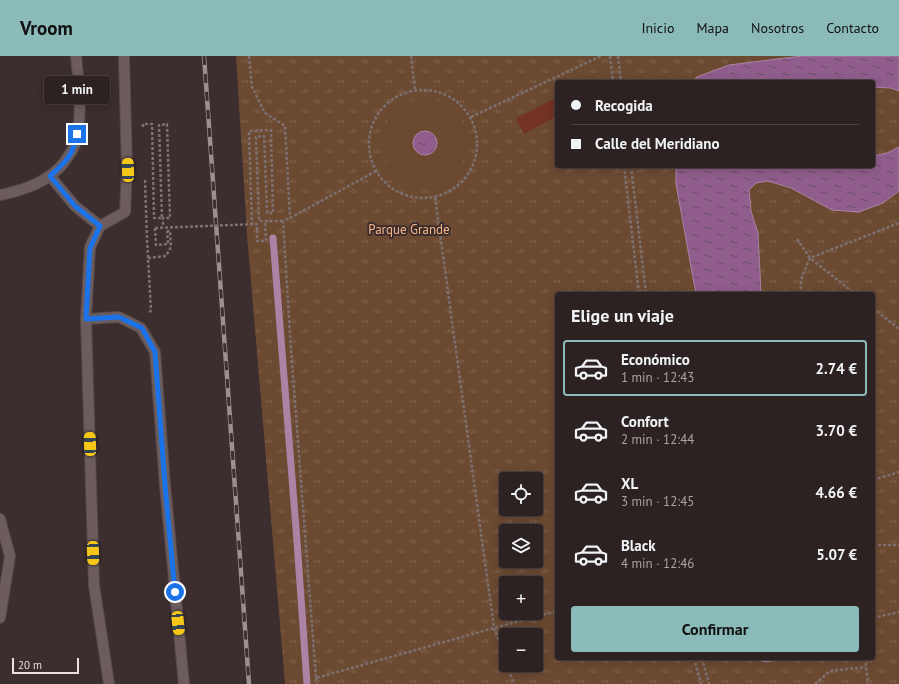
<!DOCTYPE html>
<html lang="es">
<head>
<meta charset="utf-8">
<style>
	body { margin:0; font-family:"PT Sans",sans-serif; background:#392f2f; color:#f1f3f6; height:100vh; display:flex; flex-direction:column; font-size:15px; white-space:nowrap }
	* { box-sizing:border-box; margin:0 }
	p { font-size:13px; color:#a7a4a5 }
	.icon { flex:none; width:22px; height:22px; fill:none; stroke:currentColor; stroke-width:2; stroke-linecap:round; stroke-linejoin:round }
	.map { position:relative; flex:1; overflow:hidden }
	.sheet { position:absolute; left:555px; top:236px; width:320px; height:368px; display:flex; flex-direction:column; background:#2d2222; border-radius:4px; box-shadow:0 2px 10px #0003,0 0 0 1px #483f40 }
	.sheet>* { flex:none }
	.guide { position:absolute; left:555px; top:24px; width:320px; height:88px; border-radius:4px; box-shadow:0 2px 10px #0003,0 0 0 1px #483f40; display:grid; align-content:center; height:88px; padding:0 16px; background:#2d2222 }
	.tools { position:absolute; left:499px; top:416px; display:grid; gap:8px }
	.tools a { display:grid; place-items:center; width:44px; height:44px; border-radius:4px; background:#2d2222; box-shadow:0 2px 10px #0003,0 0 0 1px #483f40; font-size:20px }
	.scale { position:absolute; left:12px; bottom:10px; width:67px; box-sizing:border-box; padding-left:4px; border:2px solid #e9dfe0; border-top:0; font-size:11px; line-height:14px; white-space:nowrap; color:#e9dfe0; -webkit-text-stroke:3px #3c2d2e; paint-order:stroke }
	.end { position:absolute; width:18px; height:18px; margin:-9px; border:5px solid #1a73e8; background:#fff; box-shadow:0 0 0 2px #fff }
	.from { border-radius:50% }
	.bubble { position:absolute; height:28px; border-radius:4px; background:#2d2222; box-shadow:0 2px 10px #0003,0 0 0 1px #483f40; font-size:13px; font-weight:700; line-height:28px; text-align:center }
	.car { position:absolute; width:12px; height:24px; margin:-12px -6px; border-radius:5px; box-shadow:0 0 3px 1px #0007; background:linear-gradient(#f5c518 24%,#345 0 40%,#f5c518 0 76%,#345 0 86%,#f5c518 0) }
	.guide b { display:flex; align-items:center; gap:14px; height:38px; font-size:15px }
	.guide b+b { border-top:1px solid #483f40 }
	.guide i { width:10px; height:10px; background:#f1f3f6 }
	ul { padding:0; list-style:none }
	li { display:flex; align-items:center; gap:12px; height:56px; margin:0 8px 6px; padding:0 8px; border:2px solid transparent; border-radius:4px }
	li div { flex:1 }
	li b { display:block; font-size:15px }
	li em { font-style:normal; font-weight:700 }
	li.selected { border-color:#8bbbb9 }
	li>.icon { width:36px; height:36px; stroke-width:1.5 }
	h2 { padding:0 16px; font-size:18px; line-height:48px }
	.primary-button { display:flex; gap:8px; margin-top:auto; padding:8px 16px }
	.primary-button a { flex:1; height:46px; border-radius:4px; background:#8bbbb9; color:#111; font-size:16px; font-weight:700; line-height:46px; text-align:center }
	header { display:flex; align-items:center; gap:24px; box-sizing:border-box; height:56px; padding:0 20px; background:#8bbbb9; color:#111 }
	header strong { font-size:19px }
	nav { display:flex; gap:22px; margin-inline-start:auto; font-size:14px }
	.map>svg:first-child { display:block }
</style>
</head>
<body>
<header>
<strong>Vroom</strong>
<nav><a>Inicio</a><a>Mapa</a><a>Nosotros</a><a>Contacto</a></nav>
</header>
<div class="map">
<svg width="899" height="628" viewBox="0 0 899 628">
	<defs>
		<pattern id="grass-tufts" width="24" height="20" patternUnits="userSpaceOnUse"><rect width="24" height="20" fill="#6c4a32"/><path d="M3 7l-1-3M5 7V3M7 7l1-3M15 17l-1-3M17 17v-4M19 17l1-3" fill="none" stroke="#81644f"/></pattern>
		<pattern id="water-ripples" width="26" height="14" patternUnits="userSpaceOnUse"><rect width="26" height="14" fill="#905d8c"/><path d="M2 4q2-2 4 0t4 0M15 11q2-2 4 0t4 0" fill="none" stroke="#6b5068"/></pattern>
	</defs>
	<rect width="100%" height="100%" fill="#3c2d2e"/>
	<!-- grass -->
	<path fill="url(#grass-tufts)" fill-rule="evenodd" d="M236,0H899V628H285L247,178ZM557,26H873V110H557ZM557,238H873V602H557ZM506,423H536V453H506ZM506,475H536V505H506ZM506,527H536V557H506ZM506,579H536V609H506Z"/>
	<!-- garden -->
	<circle fill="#6c4a32" cx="425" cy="86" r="43"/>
	<!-- water -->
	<g fill="url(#water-ripples)" stroke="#ab84a5">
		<polygon points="802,0 899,0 899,35 891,32 873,31 873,26 692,26 697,21 729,9"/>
		<circle cx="425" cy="87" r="12"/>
		<polygon points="899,91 899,135 883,147 859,156 832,154 791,132 768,125 756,127 749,134 751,155 758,177 761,238 696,238 676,128 676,110 873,110 873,100 887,97"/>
		<polygon points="747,602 781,602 767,606"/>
	</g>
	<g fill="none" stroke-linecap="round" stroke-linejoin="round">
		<!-- stream -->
		<polyline stroke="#ab84a5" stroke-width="7" points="273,182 297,485 307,628"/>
	</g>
	<!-- building -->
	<polygon fill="#723224" points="557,41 557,60 524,78 516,63"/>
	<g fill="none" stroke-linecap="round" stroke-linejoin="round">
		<!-- lane casing -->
		<g stroke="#564a4b" stroke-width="12">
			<g id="lane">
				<polyline points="50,120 75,150 100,170"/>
				<polyline points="86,263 119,261 141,272 155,296 165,429 184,628"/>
				<polyline points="0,463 10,500 0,562"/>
				<polyline points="109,628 94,529 86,263 90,191 100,170 125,156 127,114 124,0"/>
			</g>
		</g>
		<!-- street casing -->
		<g stroke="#564a4b" stroke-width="12">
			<path id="street" d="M0,139C26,134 55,124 69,99C71,96 74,92 75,88C83,60 79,29 76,0"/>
		</g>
		<!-- path -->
		<g stroke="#7d7071" stroke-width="2.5" stroke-dasharray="3 2" stroke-linecap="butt">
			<polyline points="249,0 252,31 265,57 285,70 290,162"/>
			<polyline points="411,0 415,34"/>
			<polyline points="610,0 613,26"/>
			<polyline points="618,0 621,26"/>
			<circle cx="423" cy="88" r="54"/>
			<polyline points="471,61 601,0"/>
			<polyline points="143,71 143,68 152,68 154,162 162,162 159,69 167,68 170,162 163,162 163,171"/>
			<polyline points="624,110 639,238"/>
			<polyline points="631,110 646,238"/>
			<polyline points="376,115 290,162 283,165 291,294 316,622 494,572 557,555"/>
			<polyline points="145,124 147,183 151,254 149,258"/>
			<polyline points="435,141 494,572 506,605"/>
			<polyline points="252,169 249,75 271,74 273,157 267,157 264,80 256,81 259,165 283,165"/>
			<polyline points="155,172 156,189 168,188 167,175"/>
			<polyline points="257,174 257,185 266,185 265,165"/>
			<polyline points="797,183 810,202 855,238"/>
			<polyline points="148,202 166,200 171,191 170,175 167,175"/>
			<polyline points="800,238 802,220 810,202 899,167"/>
			<polyline points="873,252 899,273"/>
			<polyline points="873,424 899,416"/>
			<polyline points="873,489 899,489"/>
			<polyline points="873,562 899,556"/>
			<polyline points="694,602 701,628"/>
			<polyline points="702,602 709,628"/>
			<polyline points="865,602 868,628"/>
			<polyline points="507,609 514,628"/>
			<polyline points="316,622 317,628"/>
			<polyline points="815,628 830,615 866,611"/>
		</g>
		<!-- lane -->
		<use href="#lane" stroke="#6d5c5d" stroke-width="10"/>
		<!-- street -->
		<use href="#street" stroke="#6d5c5d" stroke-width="10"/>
		<!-- rail casing -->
		<g stroke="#9b8f90" stroke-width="4.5">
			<polyline id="rail" points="204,0 249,628"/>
		</g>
		<!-- rail -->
		<use href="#rail" stroke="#3c2d2e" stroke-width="3" stroke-dasharray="9" stroke-linecap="butt"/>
		<!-- path-bridge -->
		<polyline stroke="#7d7071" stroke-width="2.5" stroke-dasharray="3 2" stroke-linecap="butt" points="155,172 257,168 257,174"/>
	</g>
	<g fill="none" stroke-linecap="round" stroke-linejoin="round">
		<!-- route -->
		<path stroke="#1a73e8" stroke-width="5" d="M77,78C73,99 66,106 50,120L75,150L100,170L90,192L86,263L119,261L142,272L155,296L165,429L175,536"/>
	</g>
	<g text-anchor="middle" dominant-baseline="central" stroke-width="4" stroke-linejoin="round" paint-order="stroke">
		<!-- park labels -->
		<g font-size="13" fill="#f8b687" stroke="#3c2d2e">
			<text x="409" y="173">Parque Grande</text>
		</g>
	</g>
</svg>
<div class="tools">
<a><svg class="icon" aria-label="locate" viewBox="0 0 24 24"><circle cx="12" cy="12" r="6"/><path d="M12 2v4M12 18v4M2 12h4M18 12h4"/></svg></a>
<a><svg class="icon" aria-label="layers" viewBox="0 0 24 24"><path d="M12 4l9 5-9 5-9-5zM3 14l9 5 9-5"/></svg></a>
<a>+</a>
<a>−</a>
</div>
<div class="scale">20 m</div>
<i class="end from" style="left:175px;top:536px"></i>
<i class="end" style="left:77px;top:78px"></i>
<div class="bubble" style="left:44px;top:20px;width:66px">1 min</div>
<i class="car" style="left:128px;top:114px;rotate:358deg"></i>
<i class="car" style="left:90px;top:388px;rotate:358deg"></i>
<i class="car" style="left:93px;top:497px;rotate:178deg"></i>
<i class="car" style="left:178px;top:567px;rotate:174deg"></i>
<div class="guide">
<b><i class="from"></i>Recogida</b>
<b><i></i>Calle del Meridiano</b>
</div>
<section class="sheet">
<h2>Elige un viaje</h2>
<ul>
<li class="selected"><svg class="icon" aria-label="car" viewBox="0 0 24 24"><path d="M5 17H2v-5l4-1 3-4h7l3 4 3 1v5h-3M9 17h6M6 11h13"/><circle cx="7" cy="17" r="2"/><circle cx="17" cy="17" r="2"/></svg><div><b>Económico</b><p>1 min · 12:43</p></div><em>2.74 €</em></li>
<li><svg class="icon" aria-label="car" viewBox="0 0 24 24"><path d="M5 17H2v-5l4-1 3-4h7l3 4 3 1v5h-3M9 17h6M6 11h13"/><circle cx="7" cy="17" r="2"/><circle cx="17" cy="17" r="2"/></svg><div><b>Confort</b><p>2 min · 12:44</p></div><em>3.70 €</em></li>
<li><svg class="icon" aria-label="car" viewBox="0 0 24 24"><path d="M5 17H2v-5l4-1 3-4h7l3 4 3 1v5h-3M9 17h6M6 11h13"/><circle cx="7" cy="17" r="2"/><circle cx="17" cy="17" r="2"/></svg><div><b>XL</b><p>3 min · 12:45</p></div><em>4.66 €</em></li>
<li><svg class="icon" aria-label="car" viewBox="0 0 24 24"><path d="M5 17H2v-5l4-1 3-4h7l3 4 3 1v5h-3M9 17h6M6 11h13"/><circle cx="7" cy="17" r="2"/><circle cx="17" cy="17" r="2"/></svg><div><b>Black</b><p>4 min · 12:46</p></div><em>5.07 €</em></li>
</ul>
<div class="primary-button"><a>Confirmar</a></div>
</section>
</div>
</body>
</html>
